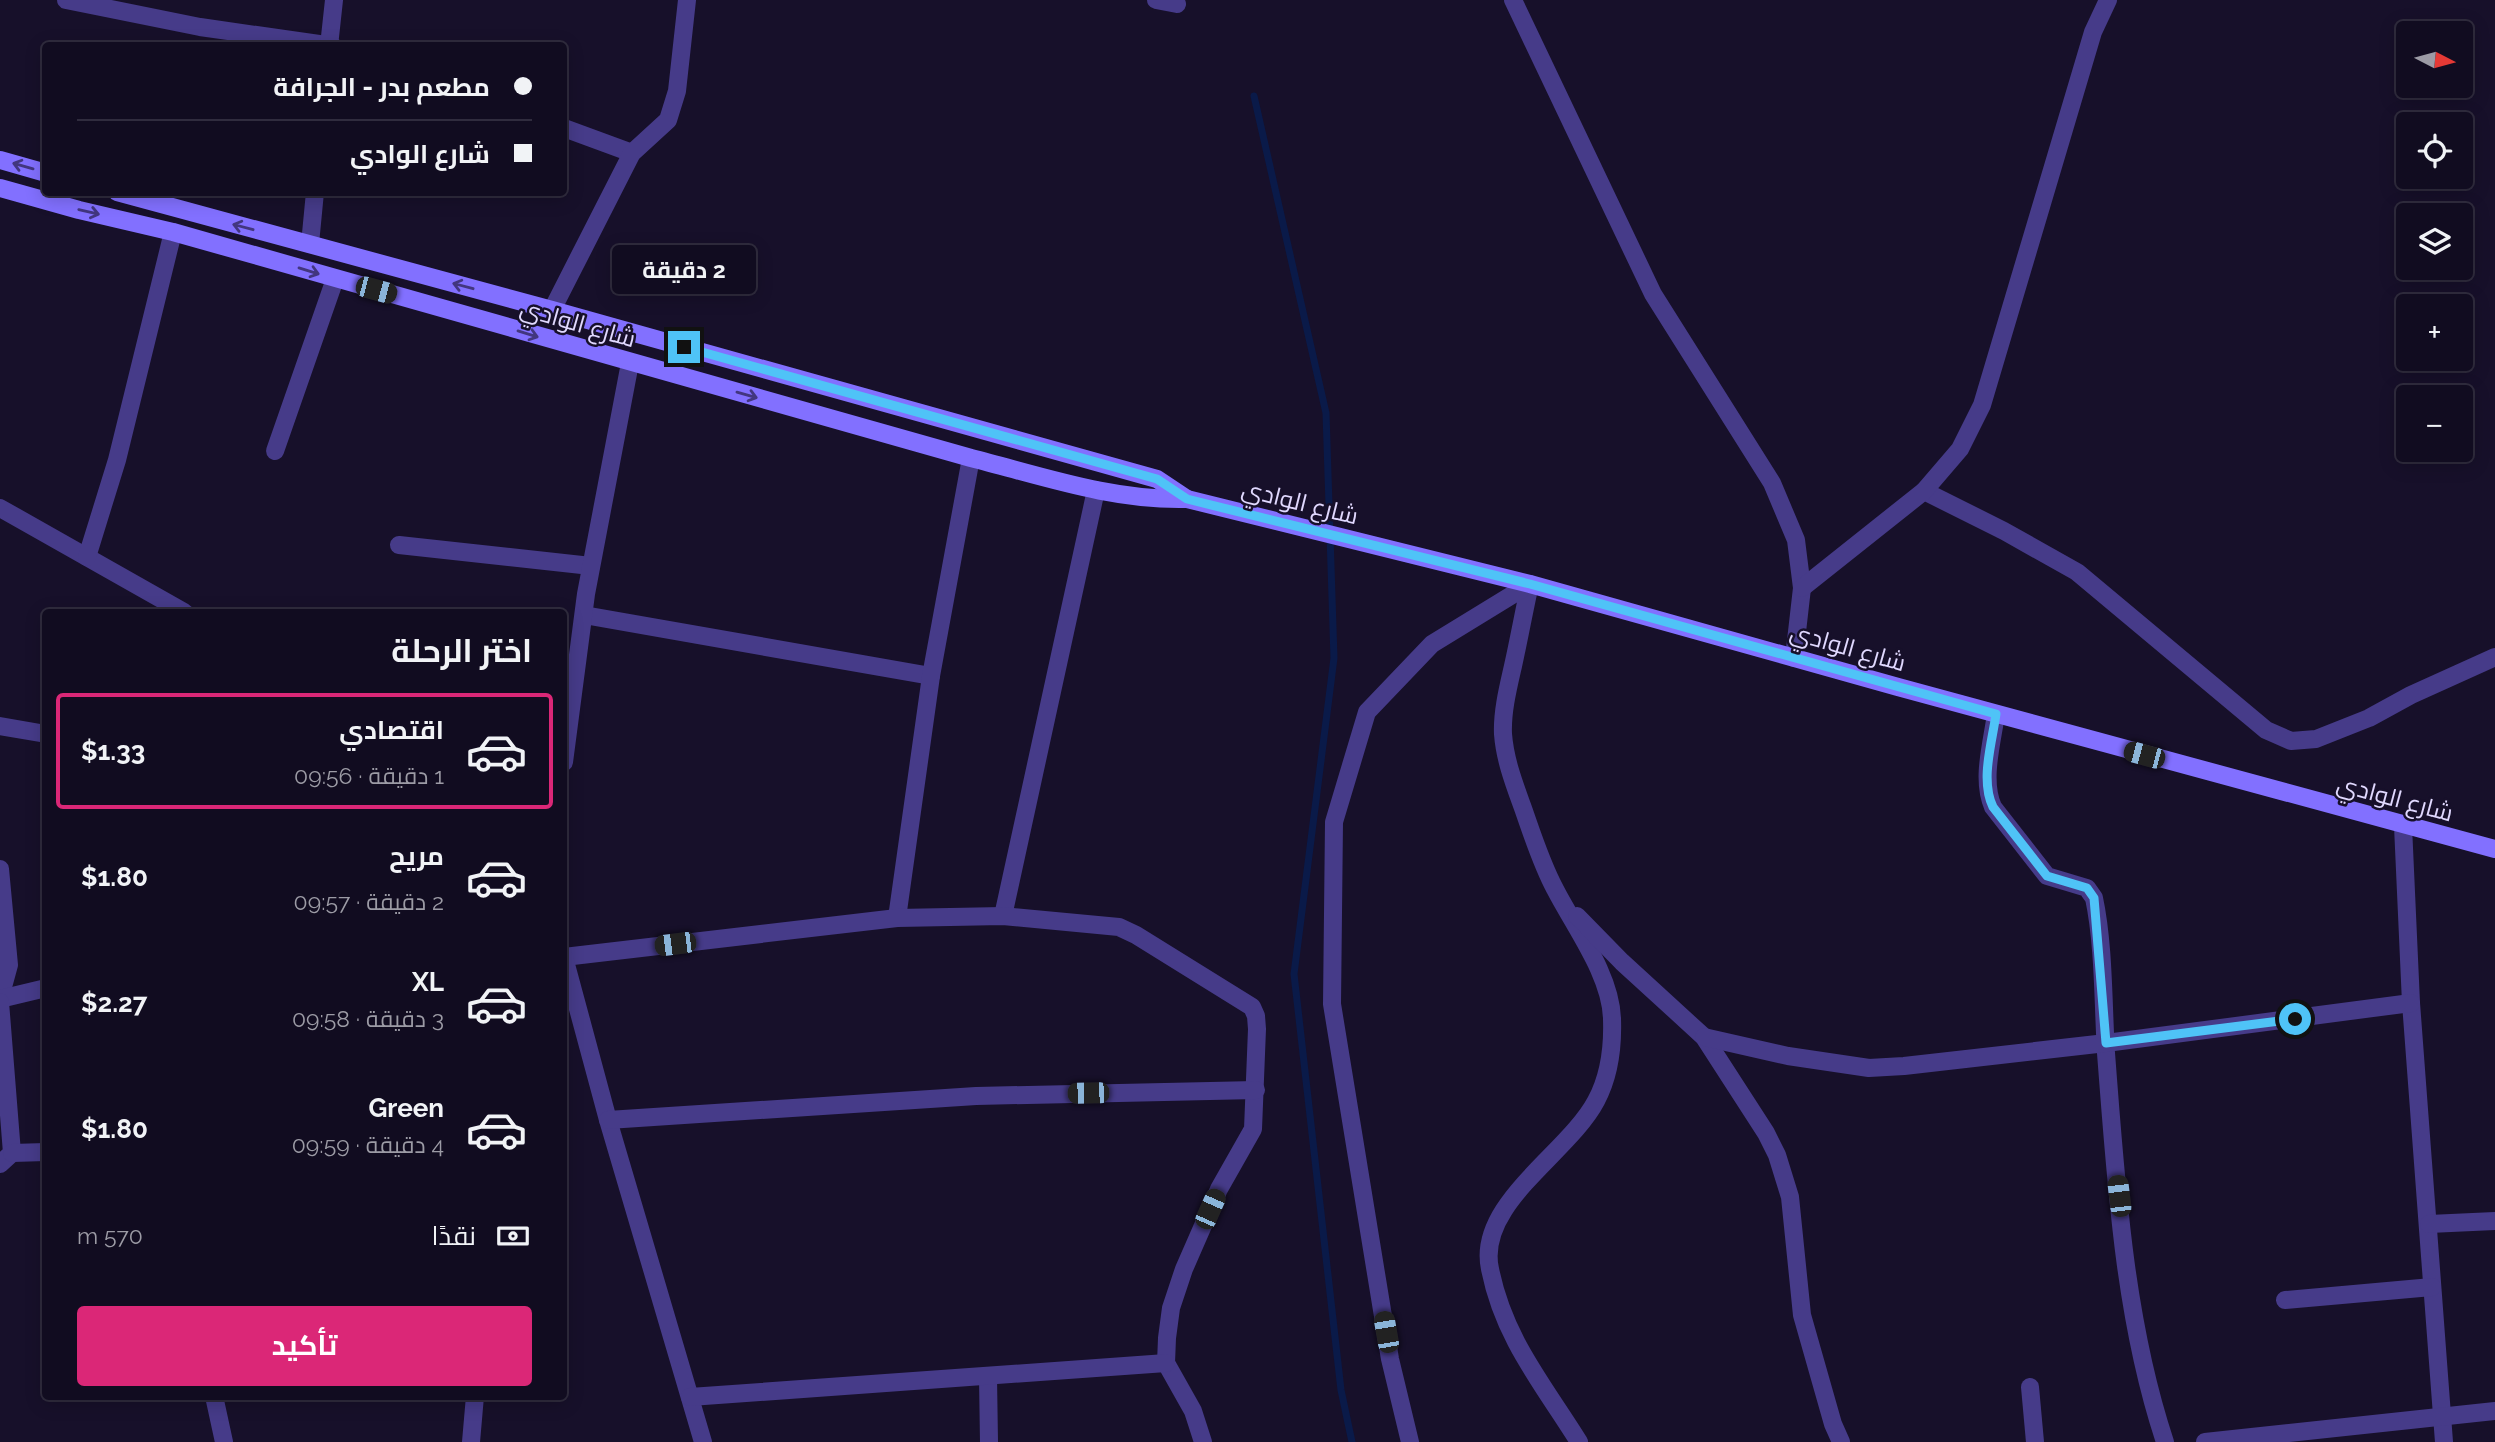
<!DOCTYPE html>
<html lang="ar">
<head>
<meta charset="utf-8">
<style>
	body { margin:0; font-family:Raleway,Cairo,sans-serif; background:#1e1a2d; color:#f1f3f6; direction:rtl; height:100vh; display:flex; flex-direction:column; font-size:26px; white-space:nowrap }
	* { box-sizing:border-box; margin:0 }
	p { font-size:23px; color:#9c9ba5 }
	.icon { flex:none; width:38px; height:38px; fill:none; stroke:currentColor; stroke-width:2; stroke-linecap:round; stroke-linejoin:round }
	.map { position:relative; flex:1; overflow:hidden; direction:ltr }
	.side { position:absolute; left:42px; top:609px; width:525px; height:791px; display:flex; flex-direction:column; background:#110c20; border-radius:7px; box-shadow:0 4px 18px #0003,0 0 0 2px #302c3e; direction:rtl }
	.side>* { flex:none }
	.top-card { position:absolute; left:42px; top:42px; width:525px; height:154px; border-radius:7px; box-shadow:0 4px 18px #0003,0 0 0 2px #302c3e; direction:rtl; display:grid; align-content:center; height:154px; padding:0 35px; background:#110c20 }
	.needle { width:46px; rotate:96deg }
	.fabs { position:absolute; left:2396px; top:21px; display:grid; gap:14px }
	.fabs a { display:grid; place-items:center; width:77px; height:77px; border-radius:7px; background:#110c20; box-shadow:0 4px 18px #0003,0 0 0 2px #302c3e; font-size:35px }
	.end { position:absolute; width:32px; height:32px; margin:-16px; border:9px solid #4fc3f7; background:#111; box-shadow:0 0 0 4px #111 }
	.from { border-radius:50% }
	.bubble { position:absolute; height:49px; border-radius:7px; background:#110c20; box-shadow:0 4px 18px #0003,0 0 0 2px #302c3e; font-size:23px; font-weight:700; line-height:49px; text-align:center; direction:rtl }
	.car { position:absolute; width:21px; height:42px; margin:-21px -10px; border-radius:9px; box-shadow:0 0 5px 2px #0007; background:linear-gradient(#222 24%,#8ab4d8 0 40%,#222 0 76%,#8ab4d8 0 86%,#222 0) }
	.top-card b { display:flex; align-items:center; gap:24px; height:66px; font-size:26px }
	.top-card b+b { border-top:2px solid #302c3e }
	.top-card i { width:18px; height:18px; background:#f1f3f6 }
	ul { padding:0; list-style:none }
	li { display:flex; align-items:center; gap:21px; height:116px; margin:0 14px 10px; padding:0 21px; border:4px solid transparent; border-radius:7px }
	li div { flex:1 }
	li b { display:block; font-size:26px }
	li em { font-style:normal; font-weight:700 }
	li.current { border-color:#db2777 }
	li>.icon { width:63px; height:63px; stroke-width:1.5 }
	h2 { padding:0 35px; font-size:32px; line-height:84px }
	.pay { display:flex; align-items:center; gap:18px; height:77px; padding:0 35px; font-size:26px }
	.pay p { margin-inline-start:auto }
	.action { display:flex; gap:14px; margin-top:auto; padding:14px 35px }
	.action a { flex:1; height:80px; border-radius:7px; background:#db2777; color:#fff; font-size:28px; font-weight:700; line-height:80px; text-align:center }
	.map>svg:first-child { display:block }
</style>
</head>
<body>
<div class="map">
<svg width="2495" height="1442" viewBox="0 0 2495 1442">
	<rect width="100%" height="100%" fill="#17102a"/>
	<g fill="none" stroke-linecap="round" stroke-linejoin="round">
		<!-- stream -->
		<polyline stroke="#0a1a49" stroke-width="7" points="1254,96 1326,413 1334,658 1294,974 1341,1390 1352,1442"/>
		<!-- minor -->
		<g stroke="#463b89" stroke-width="18">
			<polyline points="66,0 200,27 333,46"/>
			<polyline points="1156,0 1177,4"/>
			<polyline points="1513,0 1653,294 1772,483 1796,540 1802,588 1794,658"/>
			<polyline points="329,46 334,0"/>
			<polyline points="564,128 632,153"/>
			<polyline points="310,244 315,192"/>
			<polyline points="552,310 632,153 668,120 677,91 687,0"/>
			<polyline points="275,451 335,279"/>
			<polyline points="1924,491 2004,531 2077,572 2266,730 2291,741 2316,739 2369,718 2411,695 2495,657"/>
			<polyline points="0,508 184,612"/>
			<polyline points="399,545 591,566"/>
			<polyline points="87,557 117,460 173,232"/>
			<path d="M1530,584C1524,611 1519,639 1513,666C1508,688 1502,712 1503,734C1505,761 1515,786 1524,811C1533,837 1542,865 1555,889C1575,928 1611,975 1612,1019C1613,1048 1610,1075 1596,1101C1568,1154 1476,1204 1490,1269C1504,1339 1543,1384 1579,1442"/>
			<polyline points="1802,588 1924,491 1960,449 1982,405 2093,32 2108,0"/>
			<polyline points="584,615 931,676"/>
			<path d="M1996,714C1992,743 1981,780 1993,807L2047,876L2087,888L2094,898C2104,945 2103,1004 2106,1053C2116,1182 2124,1319 2165,1442"/>
			<polyline points="0,726 46,734"/>
			<polyline points="564,762 586,594 630,363"/>
			<polyline points="2403,826 2411,1003 2444,1442"/>
			<polyline points="0,869 9,965 0,998"/>
			<polyline points="1003,916 1096,490"/>
			<polyline points="1577,916 1622,962 1704,1037 1766,1133 1777,1155 1790,1197 1802,1315 1833,1424 1841,1442"/>
			<polyline points="897,918 931,676 971,458"/>
			<polyline points="564,957 897,918 1003,916 1119,927 1136,935 1252,1007 1256,1016 1257,1029 1253,1129 1219,1189 1184,1269 1171,1308 1167,1338 1166,1363 1193,1411 1203,1442"/>
			<polyline points="564,957 608,1120 703,1442"/>
			<polyline points="0,999 46,988"/>
			<polyline points="0,1002 12,1153 0,1164"/>
			<polyline points="1704,1037 1788,1056 1869,1068 1904,1066 2106,1043 2411,1003"/>
			<polyline points="608,1120 976,1096 1256,1090"/>
			<polyline points="12,1153 46,1152"/>
			<polyline points="2429,1224 2495,1221"/>
			<polyline points="2285,1300 2432,1287"/>
			<polyline points="988,1377 989,1442"/>
			<polyline points="2030,1387 2035,1442"/>
			<polyline points="214,1396 224,1442"/>
			<polyline points="690,1397 1166,1363"/>
			<polyline points="471,1442 475,1396"/>
			<polyline points="1410,1442 1390,1359 1332,1004 1334,822 1367,712 1432,644 1530,584"/>
			<polyline points="2205,1442 2495,1411"/>
		</g>
		<!-- secondary -->
		<g stroke="#8270ff" stroke-width="18">
			<polyline points="0,160 46,173"/>
			<path d="M0,188L79,210L173,232L971,458C1042,476 1113,501 1187,499L1530,584L1898,687L2495,849"/>
			<polyline points="117,192 552,310 1157,479 1187,499"/>
		</g>
	</g>
	<!-- one-way arrows -->
	<defs><path id="oneway-shaft" d="M-6 0H5M1.5-3L5.5 0L1.5 3" fill="none" stroke-width="1.6" stroke-linecap="round" stroke-linejoin="round" transform="scale(1.75)"/></defs>
	<g stroke="#42367f">
		<use href="#oneway-shaft" transform="translate(23 166) rotate(-164)"/>
		<use href="#oneway-shaft" transform="translate(89 212) rotate(13)"/>
		<use href="#oneway-shaft" transform="translate(243 227) rotate(-165)"/>
		<use href="#oneway-shaft" transform="translate(309 271) rotate(17)"/>
		<use href="#oneway-shaft" transform="translate(463 286) rotate(-165)"/>
		<use href="#oneway-shaft" transform="translate(528 334) rotate(17)"/>
		<use href="#oneway-shaft" transform="translate(747 395) rotate(16)"/>
	</g>
	<g fill="none" stroke-linecap="round" stroke-linejoin="round">
		<!-- route -->
		<path stroke="#4fc3f7" stroke-width="9" d="M684,347L1157,479L1187,499L1530,584L1996,714C1992,743 1980,780 1993,807L2047,876L2087,888L2094,898L2106,1043L2295,1019"/>
	</g>
	<g text-anchor="middle" dominant-baseline="central" stroke-width="5" stroke-linejoin="round" paint-order="stroke">
		<!-- street labels -->
		<g font-size="24" fill="#e1d9ff" stroke="#17102a">
			<text transform="translate(578 323) rotate(16)">شارع الوادي</text>
			<text transform="translate(1300 502) rotate(14)">شارع الوادي</text>
			<text transform="translate(1848 647) rotate(16)">شارع الوادي</text>
			<text transform="translate(2395 798) rotate(15)">شارع الوادي</text>
		</g>
	</g>
</svg>
<div class="fabs">
<a><svg class="needle" viewBox="-14 -14 28 28"><path d="M0-13l5 13h-10z" fill="#e53935"/><path d="M0 13l5-13h-10z" fill="#9c9ba5"/></svg></a>
<a><svg class="icon" aria-label="locate" viewBox="0 0 24 24"><circle cx="12" cy="12" r="6"/><path d="M12 2v4M12 18v4M2 12h4M18 12h4"/></svg></a>
<a><svg class="icon" aria-label="layers" viewBox="0 0 24 24"><path d="M12 4l9 5-9 5-9-5zM3 14l9 5 9-5"/></svg></a>
<a>+</a>
<a>−</a>
</div>
<i class="end from" style="left:2295px;top:1019px"></i>
<i class="end" style="left:684px;top:347px"></i>
<div class="bubble" style="left:612px;top:245px;width:144px">2 دقيقة</div>
<i class="car" style="left:376px;top:290px;rotate:105deg"></i>
<i class="car" style="left:2144px;top:755px;rotate:285deg"></i>
<i class="car" style="left:675px;top:944px;rotate:263deg"></i>
<i class="car" style="left:1088px;top:1093px;rotate:269deg"></i>
<i class="car" style="left:2119px;top:1196px;rotate:353deg"></i>
<i class="car" style="left:1210px;top:1209px;rotate:24deg"></i>
<i class="car" style="left:1386px;top:1332px;rotate:350deg"></i>
<div class="top-card">
<b><i class="from"></i>مطعم بدر - الجرافة</b>
<b><i></i>شارع الوادي</b>
</div>
<section class="side">
<h2>اختر الرحلة</h2>
<ul>
<li class="current"><svg class="icon" aria-label="car" viewBox="0 0 24 24"><path d="M5 17H2v-5l4-1 3-4h7l3 4 3 1v5h-3M9 17h6M6 11h13"/><circle cx="7" cy="17" r="2"/><circle cx="17" cy="17" r="2"/></svg><div><b>اقتصادي</b><p>1 دقيقة · 09:56</p></div><em>$1.33</em></li>
<li><svg class="icon" aria-label="car" viewBox="0 0 24 24"><path d="M5 17H2v-5l4-1 3-4h7l3 4 3 1v5h-3M9 17h6M6 11h13"/><circle cx="7" cy="17" r="2"/><circle cx="17" cy="17" r="2"/></svg><div><b>مريح</b><p>2 دقيقة · 09:57</p></div><em>$1.80</em></li>
<li><svg class="icon" aria-label="car" viewBox="0 0 24 24"><path d="M5 17H2v-5l4-1 3-4h7l3 4 3 1v5h-3M9 17h6M6 11h13"/><circle cx="7" cy="17" r="2"/><circle cx="17" cy="17" r="2"/></svg><div><b>XL</b><p>3 دقيقة · 09:58</p></div><em>$2.27</em></li>
<li><svg class="icon" aria-label="car" viewBox="0 0 24 24"><path d="M5 17H2v-5l4-1 3-4h7l3 4 3 1v5h-3M9 17h6M6 11h13"/><circle cx="7" cy="17" r="2"/><circle cx="17" cy="17" r="2"/></svg><div><b>Green</b><p>4 دقيقة · 09:59</p></div><em>$1.80</em></li>
</ul>
<div class="pay"><svg class="icon" aria-label="cash" viewBox="0 0 24 24"><path d="M3 7h18v10H3z"/><circle cx="12" cy="12" r="2"/></svg>نقدًا<p>570 m</p></div>
<div class="action"><a>تأكيد</a></div>
</section>
</div>
</body>
</html>
